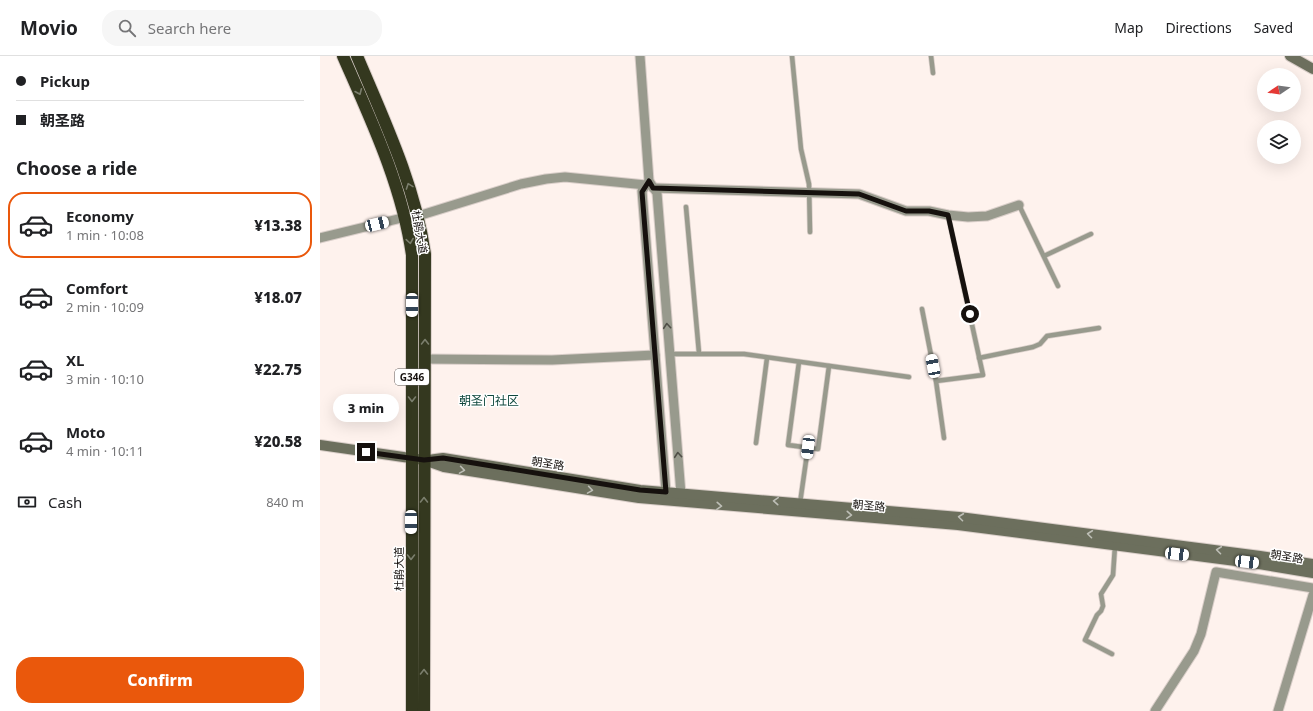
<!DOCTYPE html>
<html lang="en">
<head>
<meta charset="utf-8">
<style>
	body { margin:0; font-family:"Noto Sans","Noto Sans SC",sans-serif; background:#f6f6f6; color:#202124; height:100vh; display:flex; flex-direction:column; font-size:15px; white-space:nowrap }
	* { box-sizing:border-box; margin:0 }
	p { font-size:13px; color:#757577 }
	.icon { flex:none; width:22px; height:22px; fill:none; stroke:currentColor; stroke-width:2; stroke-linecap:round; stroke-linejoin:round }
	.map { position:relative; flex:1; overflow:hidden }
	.panel { display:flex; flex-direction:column; background:#fff; width:320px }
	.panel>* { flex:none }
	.top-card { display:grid; align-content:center; height:88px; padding:0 16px; background:#fff }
	.needle { width:26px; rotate:257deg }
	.buttons { position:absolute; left:937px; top:12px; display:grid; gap:8px }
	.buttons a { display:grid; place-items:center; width:44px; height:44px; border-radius:50%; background:#fff; box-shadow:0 4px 16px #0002; font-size:20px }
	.end { position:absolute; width:18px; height:18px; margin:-9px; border:5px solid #16110e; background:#fff; box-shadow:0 0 0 2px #fff }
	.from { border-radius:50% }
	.bubble { position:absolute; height:28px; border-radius:14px; background:#fff; box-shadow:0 4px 16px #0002; font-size:13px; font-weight:800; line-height:28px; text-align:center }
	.car { position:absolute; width:12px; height:24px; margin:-12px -6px; border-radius:5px; box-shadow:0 0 3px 1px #0007; background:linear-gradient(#fff 24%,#345 0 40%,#fff 0 76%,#345 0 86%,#fff 0) }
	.top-card b { display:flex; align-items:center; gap:14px; height:38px; font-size:15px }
	.top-card b+b { border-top:1px solid #e0e0e0 }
	.top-card i { width:10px; height:10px; background:#202124 }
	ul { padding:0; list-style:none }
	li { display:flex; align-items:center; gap:12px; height:66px; margin:0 8px 6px; padding:0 8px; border:2px solid transparent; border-radius:16px }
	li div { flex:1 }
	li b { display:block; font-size:15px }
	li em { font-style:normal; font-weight:800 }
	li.on { border-color:#ea580c }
	li>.icon { width:36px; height:36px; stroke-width:1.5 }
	h2 { padding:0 16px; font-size:18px; line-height:48px }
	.pay { display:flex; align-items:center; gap:10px; height:44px; padding:0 16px; font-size:15px }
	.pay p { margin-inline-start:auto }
	.button { display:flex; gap:8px; margin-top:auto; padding:8px 16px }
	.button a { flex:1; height:46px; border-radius:16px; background:#ea580c; color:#fff; font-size:16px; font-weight:800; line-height:46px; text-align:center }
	header { display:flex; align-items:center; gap:24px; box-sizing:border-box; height:56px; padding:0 20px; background:#fff; border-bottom:1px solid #e0e0e0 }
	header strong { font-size:19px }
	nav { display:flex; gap:22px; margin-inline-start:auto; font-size:14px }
	.search { width:280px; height:36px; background:#f6f6f6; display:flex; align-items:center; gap:10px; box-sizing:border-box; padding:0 14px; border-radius:16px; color:#757577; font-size:15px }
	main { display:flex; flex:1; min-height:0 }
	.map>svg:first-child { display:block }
</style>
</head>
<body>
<header>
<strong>Movio</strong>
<div class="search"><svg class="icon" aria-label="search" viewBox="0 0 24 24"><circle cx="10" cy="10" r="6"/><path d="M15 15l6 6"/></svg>Search here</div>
<nav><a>Map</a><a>Directions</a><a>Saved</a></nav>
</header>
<main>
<section class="panel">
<div class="top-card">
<b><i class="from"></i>Pickup</b>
<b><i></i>朝圣路</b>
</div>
<h2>Choose a ride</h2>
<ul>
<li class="on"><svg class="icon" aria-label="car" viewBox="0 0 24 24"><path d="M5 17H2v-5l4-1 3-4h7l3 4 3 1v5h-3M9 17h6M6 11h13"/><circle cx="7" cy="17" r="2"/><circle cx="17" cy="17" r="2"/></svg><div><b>Economy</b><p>1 min · 10:08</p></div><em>¥13.38</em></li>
<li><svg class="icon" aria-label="car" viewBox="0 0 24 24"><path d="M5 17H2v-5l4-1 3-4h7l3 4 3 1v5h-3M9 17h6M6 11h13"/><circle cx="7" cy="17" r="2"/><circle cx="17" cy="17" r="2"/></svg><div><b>Comfort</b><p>2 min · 10:09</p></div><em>¥18.07</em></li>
<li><svg class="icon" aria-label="car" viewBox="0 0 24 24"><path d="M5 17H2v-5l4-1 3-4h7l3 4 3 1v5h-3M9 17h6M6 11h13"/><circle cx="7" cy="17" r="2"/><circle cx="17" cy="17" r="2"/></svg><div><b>XL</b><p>3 min · 10:10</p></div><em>¥22.75</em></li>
<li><svg class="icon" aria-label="car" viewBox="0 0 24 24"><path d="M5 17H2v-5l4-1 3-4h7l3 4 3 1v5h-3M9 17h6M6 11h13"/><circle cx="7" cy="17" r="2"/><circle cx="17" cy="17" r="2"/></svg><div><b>Moto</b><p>4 min · 10:11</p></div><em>¥20.58</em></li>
</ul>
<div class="pay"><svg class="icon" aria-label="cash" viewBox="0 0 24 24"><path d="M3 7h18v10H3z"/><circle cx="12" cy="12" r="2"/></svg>Cash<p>840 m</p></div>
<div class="button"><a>Confirm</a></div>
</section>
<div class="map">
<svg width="993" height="655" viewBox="0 0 993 655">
	<rect width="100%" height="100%" fill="#fef2ed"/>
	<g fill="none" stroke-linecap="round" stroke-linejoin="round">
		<!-- lane casing -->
		<g stroke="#d9cec9" stroke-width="6">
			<g id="lane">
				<polyline points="472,0 481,93 489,128 490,176"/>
				<polyline points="611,0 613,17"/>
				<polyline points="699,149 738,230"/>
				<polyline points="366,151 379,297"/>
				<polyline points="724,200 771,178"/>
				<polyline points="602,253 616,325 624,382"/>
				<polyline points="350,298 424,298 589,321"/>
				<polyline points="659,302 713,291 720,288 727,280 779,272"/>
				<polyline points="479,306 468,389 498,393 509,310"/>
				<polyline points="616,325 663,319 628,159"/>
				<polyline points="436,387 447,302"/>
				<polyline points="480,447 488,391"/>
				<polyline points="792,598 765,584 777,559 781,555 783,550 781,538 793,519 795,490"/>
			</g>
		</g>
		<!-- street casing -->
		<g stroke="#d9cec9" stroke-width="11">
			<g id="street">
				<polyline points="320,0 329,125 337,137 361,438"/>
				<polyline points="329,125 322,135 346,436"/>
				<polyline points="333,132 539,138 586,155 609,155 628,159 648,161 667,160 699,149"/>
				<polyline points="98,160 201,128 226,123 245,121 326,129"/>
				<polyline points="0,182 86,161"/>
				<polyline points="105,303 232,304 335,299"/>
				<polyline points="835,655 874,595 881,578 896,516 993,532"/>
				<polyline points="958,655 993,539"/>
			</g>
		</g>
		<!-- secondary casing -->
		<g stroke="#d9cec9" stroke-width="12">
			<g id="secondary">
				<polyline points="970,0 993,13"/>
				<polyline points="0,389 104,404 124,411 319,442 638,469 939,508 993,517"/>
				<polyline points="108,404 123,402 320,434 639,461 940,500 993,508"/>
			</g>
		</g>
		<!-- highway casing -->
		<g stroke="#d9cec9" stroke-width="14">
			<g id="highway">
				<path d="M23,0C51,64 82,129 92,199V655"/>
				<path d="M37,0C64,64 95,129 105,198L104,655"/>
			</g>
		</g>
		<!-- lane -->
		<use href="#lane" stroke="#989a8d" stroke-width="4.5"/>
		<!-- street -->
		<use href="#street" stroke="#989a8d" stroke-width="9"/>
		<!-- secondary -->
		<use href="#secondary" stroke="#6c6f5d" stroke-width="10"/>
		<!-- highway -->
		<use href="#highway" stroke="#34381f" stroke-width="12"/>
	</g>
	<!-- one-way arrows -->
	<defs><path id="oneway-chevron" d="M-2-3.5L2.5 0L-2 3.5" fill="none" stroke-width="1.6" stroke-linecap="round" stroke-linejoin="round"/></defs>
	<g stroke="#7b7e6d">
		<use href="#oneway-chevron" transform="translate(39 36) rotate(67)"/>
		<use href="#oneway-chevron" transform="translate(89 130) rotate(-110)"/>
		<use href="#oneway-chevron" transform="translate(90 185) rotate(81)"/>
		<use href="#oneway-chevron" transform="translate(105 286) rotate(-90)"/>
		<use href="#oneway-chevron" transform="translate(92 343) rotate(90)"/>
		<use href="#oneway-chevron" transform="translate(104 444) rotate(-90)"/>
		<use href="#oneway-chevron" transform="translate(91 501) rotate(90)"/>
		<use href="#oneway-chevron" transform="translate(104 616) rotate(-90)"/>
	</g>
	<g stroke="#504f47">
		<use href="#oneway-chevron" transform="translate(347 270) rotate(-95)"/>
		<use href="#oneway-chevron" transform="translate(358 399) rotate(-95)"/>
	</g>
	<g stroke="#bdbeb6">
		<use href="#oneway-chevron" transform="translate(142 414) rotate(9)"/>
		<use href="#oneway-chevron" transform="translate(270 434) rotate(9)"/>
		<use href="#oneway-chevron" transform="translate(456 445) rotate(-176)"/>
		<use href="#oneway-chevron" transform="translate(399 450) rotate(4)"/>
		<use href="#oneway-chevron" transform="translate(529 459) rotate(4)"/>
		<use href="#oneway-chevron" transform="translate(641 461) rotate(-173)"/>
		<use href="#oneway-chevron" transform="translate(770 478) rotate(-173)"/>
		<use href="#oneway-chevron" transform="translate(899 494) rotate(-173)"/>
	</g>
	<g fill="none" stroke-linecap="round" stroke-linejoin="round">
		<!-- route -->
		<polyline stroke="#16110e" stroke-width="5" points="46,396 104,404 123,402 320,434 346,436 322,136 329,125 333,132 539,138 586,155 609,155 628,159 650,258"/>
	</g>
	<g text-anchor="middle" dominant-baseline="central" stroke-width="3" stroke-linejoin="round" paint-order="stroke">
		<!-- shield labels -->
		<rect fill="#fff" stroke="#5c5856" stroke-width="1" x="75" y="313" width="34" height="16" rx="3"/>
		<g font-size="10" font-weight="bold" fill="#16110e">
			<text x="92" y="321">G346</text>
		</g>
		<!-- street labels -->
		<g font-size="11" fill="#16110e" stroke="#fff">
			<text transform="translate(100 176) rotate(80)">杜鹃大道</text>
			<text transform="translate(228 407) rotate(9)">朝圣路</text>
			<text transform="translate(549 449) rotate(5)">朝圣路</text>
			<text transform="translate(967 500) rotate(9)">朝圣路</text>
			<text transform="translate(78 513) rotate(-90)">杜鹃大道</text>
		</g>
		<!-- neighbourhood labels -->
		<g font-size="12" fill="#0e473c" stroke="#fff">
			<text x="169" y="344">朝圣门社区</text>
		</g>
	</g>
</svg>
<div class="buttons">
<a><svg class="needle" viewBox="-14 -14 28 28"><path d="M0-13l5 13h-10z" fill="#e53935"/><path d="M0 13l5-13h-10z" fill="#757577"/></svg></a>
<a><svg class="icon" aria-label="layers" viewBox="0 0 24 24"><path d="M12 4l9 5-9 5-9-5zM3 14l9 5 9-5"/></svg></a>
</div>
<i class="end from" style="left:650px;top:258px"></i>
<i class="end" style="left:46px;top:396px"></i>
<div class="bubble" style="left:13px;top:338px;width:66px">3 min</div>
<i class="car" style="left:57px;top:168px;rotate:76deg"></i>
<i class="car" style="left:92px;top:249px;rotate:180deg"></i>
<i class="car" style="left:613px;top:310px;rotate:349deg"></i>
<i class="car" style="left:488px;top:391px;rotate:187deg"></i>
<i class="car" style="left:91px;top:466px;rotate:180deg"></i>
<i class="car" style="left:857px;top:498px;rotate:97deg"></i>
<i class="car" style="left:927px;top:506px;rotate:97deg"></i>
</div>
</main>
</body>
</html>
